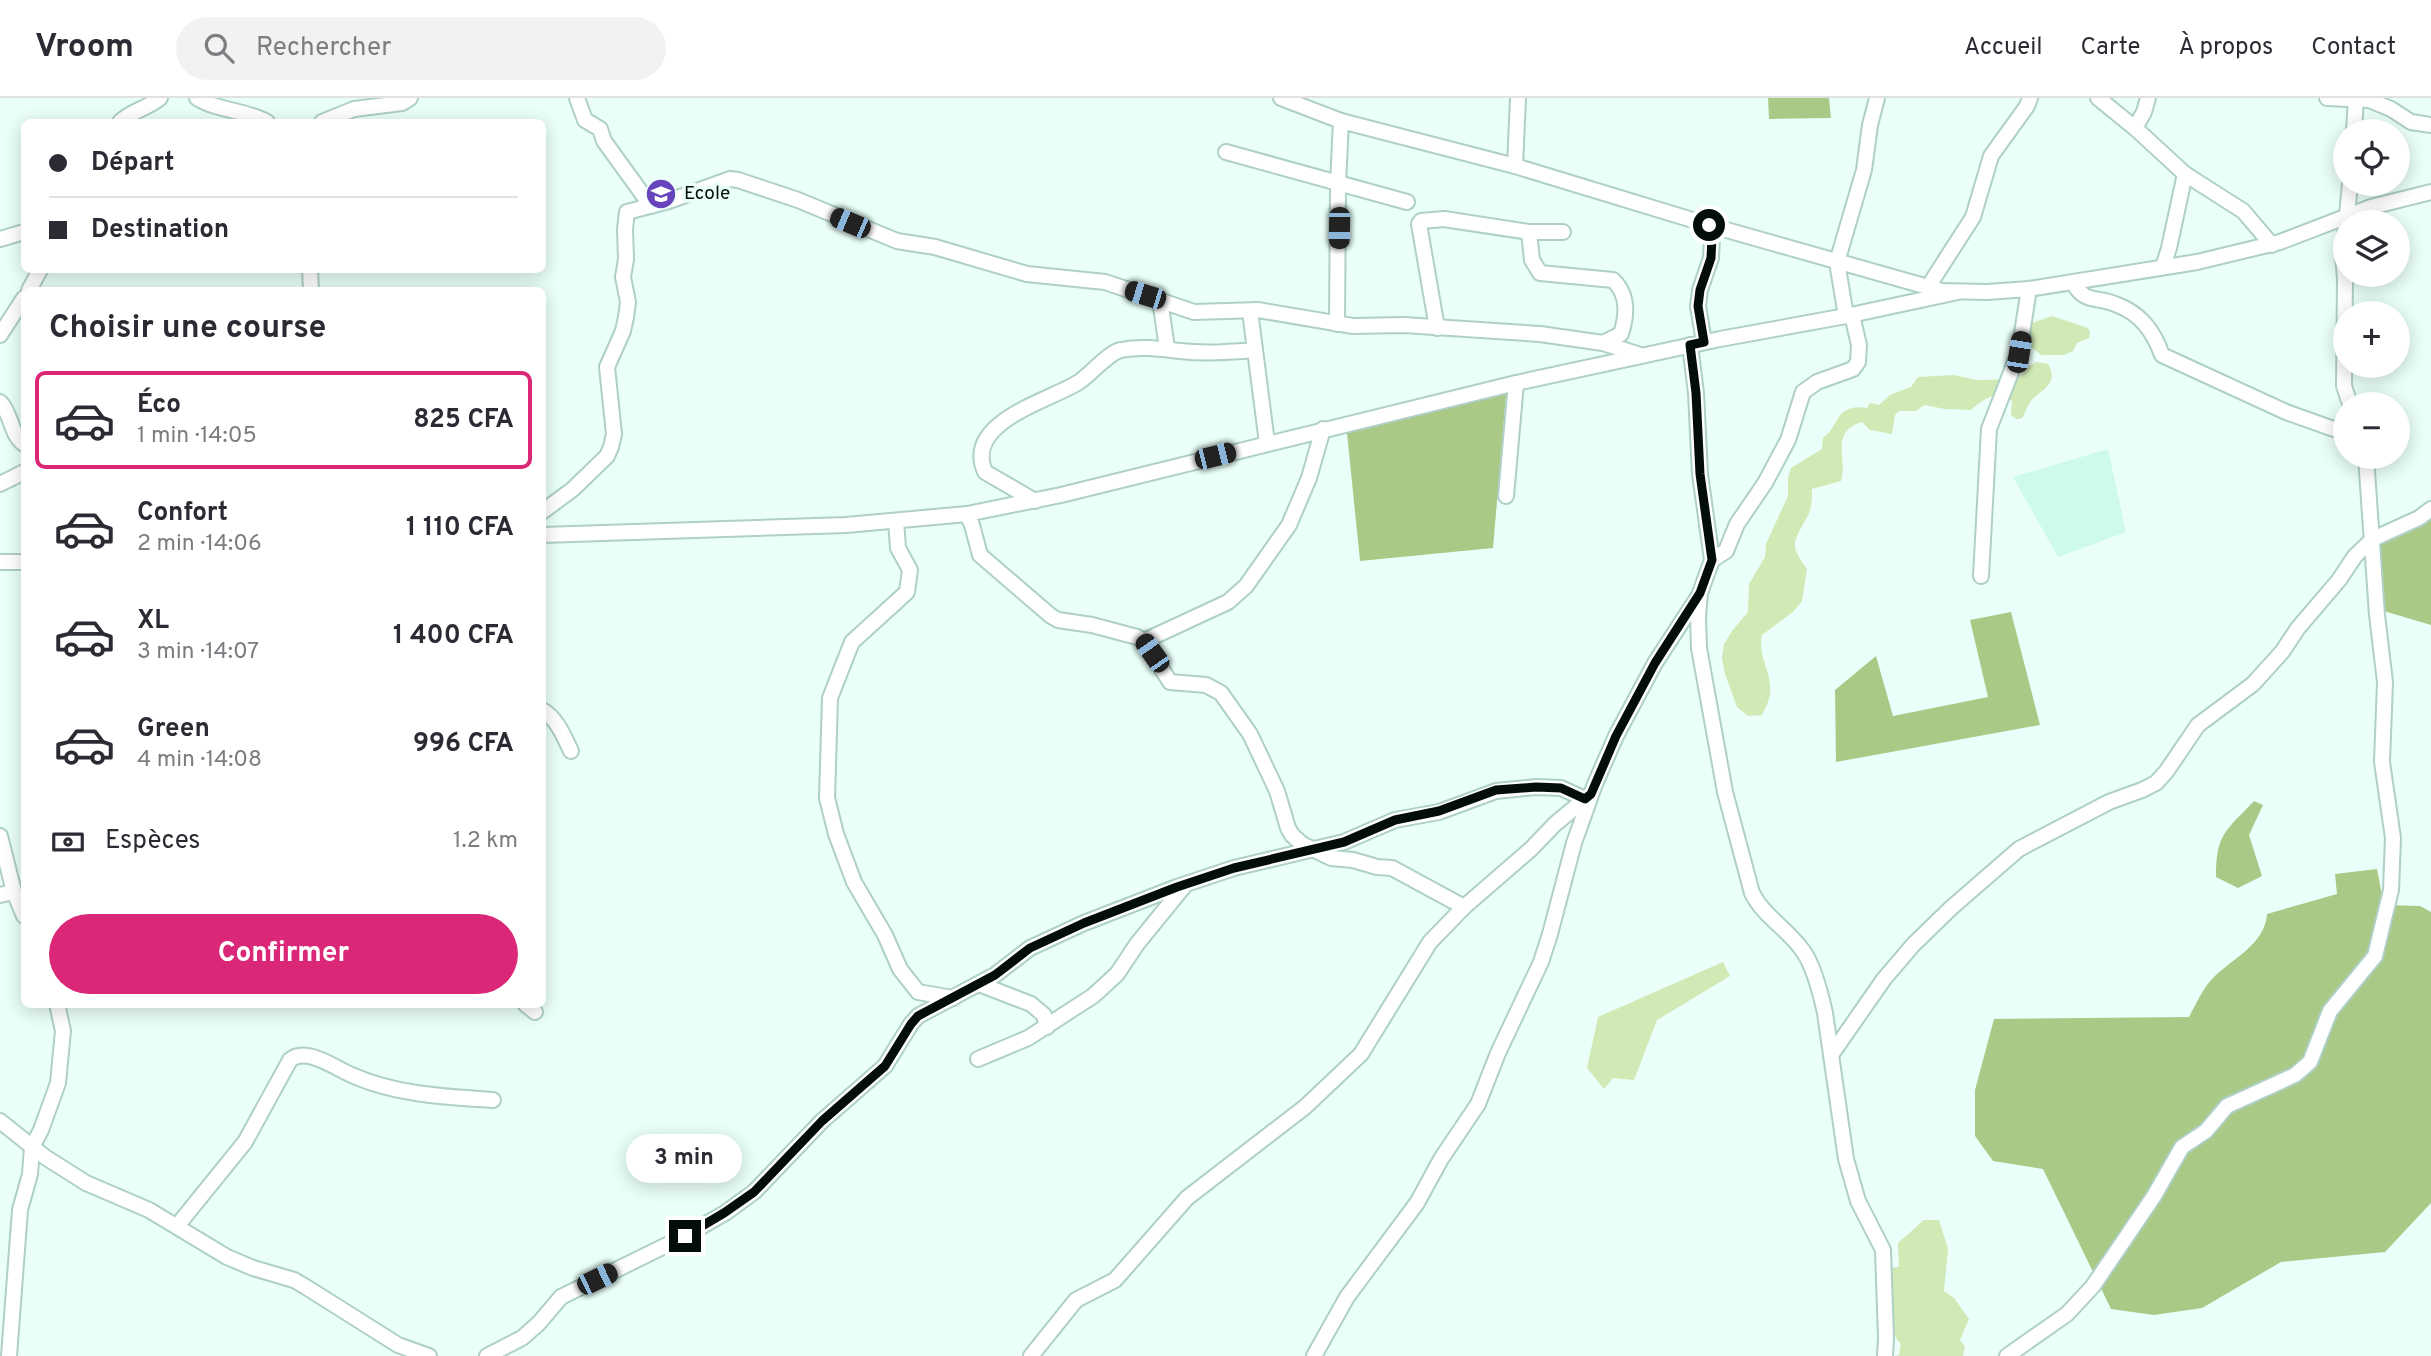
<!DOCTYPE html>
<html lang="fr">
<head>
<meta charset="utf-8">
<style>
	body { margin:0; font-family:Overpass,sans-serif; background:#f2f2f3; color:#2b2b33; height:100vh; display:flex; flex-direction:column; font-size:26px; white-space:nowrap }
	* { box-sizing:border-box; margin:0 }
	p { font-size:23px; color:#7c7c81 }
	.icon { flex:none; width:38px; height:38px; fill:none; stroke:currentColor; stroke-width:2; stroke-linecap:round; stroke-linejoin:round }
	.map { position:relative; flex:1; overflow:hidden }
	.drawer { position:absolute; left:21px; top:189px; width:525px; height:721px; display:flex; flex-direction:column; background:#fff; border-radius:10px; box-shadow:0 4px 18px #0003 }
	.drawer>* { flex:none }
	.banner { position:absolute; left:21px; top:21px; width:525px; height:154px; border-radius:10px; box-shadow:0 4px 18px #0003; display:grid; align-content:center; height:154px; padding:0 28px; background:#fff }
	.buttons { position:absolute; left:2333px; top:21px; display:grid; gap:14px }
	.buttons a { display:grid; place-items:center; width:77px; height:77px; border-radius:50%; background:#fff; box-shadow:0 4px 18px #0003; font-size:35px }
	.end { position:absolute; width:32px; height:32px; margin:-16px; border:9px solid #030e0b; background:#fff; box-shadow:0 0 0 4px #fff }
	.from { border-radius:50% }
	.bubble { position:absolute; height:49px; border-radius:24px; background:#fff; box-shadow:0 4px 18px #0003; font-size:23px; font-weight:700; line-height:49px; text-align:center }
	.car { position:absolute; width:21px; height:42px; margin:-21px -10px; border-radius:9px; box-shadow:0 0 5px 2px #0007; background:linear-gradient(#222 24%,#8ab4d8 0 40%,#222 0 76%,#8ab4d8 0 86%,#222 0) }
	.banner b { display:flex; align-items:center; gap:24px; height:66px; font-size:26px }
	.banner b+b { border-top:2px solid #e1e1e2 }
	.banner i { width:18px; height:18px; background:#2b2b33 }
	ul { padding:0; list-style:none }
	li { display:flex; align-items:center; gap:21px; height:98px; margin:0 14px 10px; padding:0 14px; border:4px solid transparent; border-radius:10px }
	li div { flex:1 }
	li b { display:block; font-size:26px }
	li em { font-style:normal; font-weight:700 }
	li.current { border-color:#db2777 }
	li>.icon { width:63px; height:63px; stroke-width:1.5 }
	h2 { padding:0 28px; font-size:32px; line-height:84px }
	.pay { display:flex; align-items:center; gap:18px; height:77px; padding:0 28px; font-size:26px }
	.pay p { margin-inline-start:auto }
	.primary-button { display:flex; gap:14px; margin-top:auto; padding:14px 28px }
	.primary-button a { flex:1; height:80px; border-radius:42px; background:#db2777; color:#fff; font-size:28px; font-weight:700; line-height:80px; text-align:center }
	header { display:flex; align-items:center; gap:42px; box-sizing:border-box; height:98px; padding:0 35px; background:#fff; border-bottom:2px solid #e1e1e2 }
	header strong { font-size:33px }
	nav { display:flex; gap:38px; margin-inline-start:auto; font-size:24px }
	.search { width:490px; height:63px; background:#f2f2f3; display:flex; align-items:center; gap:18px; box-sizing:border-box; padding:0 24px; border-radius:38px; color:#7c7c81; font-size:26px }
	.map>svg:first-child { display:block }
</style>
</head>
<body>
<header>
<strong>Vroom</strong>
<div class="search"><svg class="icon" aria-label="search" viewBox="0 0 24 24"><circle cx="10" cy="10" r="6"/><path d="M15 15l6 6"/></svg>Rechercher</div>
<nav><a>Accueil</a><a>Carte</a><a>À propos</a><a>Contact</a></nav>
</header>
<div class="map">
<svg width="2431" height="1258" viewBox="0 0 2431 1258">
	<rect width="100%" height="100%" fill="#eafff9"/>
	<!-- built -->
	<polygon fill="#cdfaed" points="2108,351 2126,434 2058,459 2013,379"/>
	<!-- green -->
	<g fill="#d0e9b5">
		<polygon points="2052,218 2088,230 2090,234 2089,240 2077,245 2073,253 2064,257 2041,257 2029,247 2026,227"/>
		<path d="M2036,264L2048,266C2061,288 2037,293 2030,304C2027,309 2025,315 2022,320L2016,321L2011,317L2012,303C1998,291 1983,301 1971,312L1945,311L1924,307L1916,313H1899L1895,317L1892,336L1870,332L1862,324C1829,334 1848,360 1841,383L1812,391C1812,400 1812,411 1807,419C1794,444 1788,445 1807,471L1802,503L1794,513L1762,537C1757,559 1772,573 1770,595C1770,602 1765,610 1762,617L1748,618L1737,609L1725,576L1722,560L1724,546L1732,533L1748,514L1749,486L1765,459L1766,446L1788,398V379L1791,370L1822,351L1823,340C1840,329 1834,305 1867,310L1870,305L1879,307L1890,297L1911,289L1918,279L1954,277L1977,282L2018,281L2027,270Z"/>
		<polygon points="1723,864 1730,878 1657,922 1634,982 1613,980 1604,991 1587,970 1598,919"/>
		<path d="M1924,1122H1939L1948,1151L1944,1193L1954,1200L1969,1221L1960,1242L1965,1249L1963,1258H1896L1899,1257L1901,1246C1883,1228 1890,1194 1890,1170L1899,1169L1898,1145Z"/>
	</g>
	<!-- forest -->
	<g fill="#aac987">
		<polygon points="1768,0 1829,0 1831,20 1769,21"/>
		<polygon points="1507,286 1493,450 1360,463 1346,325"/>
		<polygon points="2431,419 2431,527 2377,511 2373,441"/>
		<polygon points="2011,514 2040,627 1836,664 1835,592 1876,558 1893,618 1988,599 1970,522"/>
		<path d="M2254,703L2263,707L2249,737L2262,778L2238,790L2216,779C2216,735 2226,733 2254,703Z"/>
		<path d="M2377,771L2384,807L2420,808L2431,814V1105L2385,1154L2281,1164L2202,1210L2154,1217L2111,1211L2043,1071L1993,1063L1975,1038V992L1994,921L2189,919C2196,906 2202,892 2212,881C2231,861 2265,847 2267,816L2337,796L2335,776Z"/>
	</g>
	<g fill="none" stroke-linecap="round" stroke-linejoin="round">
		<!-- minor casing -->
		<g stroke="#aed0c6" stroke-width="18">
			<g id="minor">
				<path d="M197,0C218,13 246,12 267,24"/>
				<polyline points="577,0 585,22 600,31 604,43 651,108"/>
				<polyline points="1281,0 1341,23 1515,68 1709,127 1942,193 1987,194 2029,191 2197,164 2280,144 2371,109 2431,94"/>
				<polyline points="2098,0 2135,30 2185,76 2243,113 2272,147"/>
				<polyline points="2327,0 2369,2 2391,11 2411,24 2431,27"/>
				<path d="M120,24C132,12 147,11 160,0"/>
				<polyline points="322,24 354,11 402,5 410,0"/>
				<polyline points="2135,30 2144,14 2148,0"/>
				<polyline points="2354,33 2356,0"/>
				<polyline points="1226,54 1407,104"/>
				<polyline points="1515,68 1518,0"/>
				<polyline points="2350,86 2343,158 2345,180 2344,288 2350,306"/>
				<path d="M1529,134L1532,162L1540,175L1613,182C1629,197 1627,217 1621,236L1603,245"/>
				<polyline points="0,141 24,134"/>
				<polyline points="2163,169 2169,150 2185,76"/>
				<polyline points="310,172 311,192"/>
				<path d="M2073,185C2086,206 2095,198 2115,206C2140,215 2153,232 2162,257L2286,314L2345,335"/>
				<polyline points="1928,189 1973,119 1991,58 2027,8 2030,0"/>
				<polyline points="29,192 40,172"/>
				<polyline points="1160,202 1167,250"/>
				<polyline points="1250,213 1267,345"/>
				<path d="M1852,217L1859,247L1858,264L1853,271L1817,284L1803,294L1788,342L1765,385L1737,426L1726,453L1712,462L1700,495L1698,519L1699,550L1725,694L1752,795C1764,819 1788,831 1803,853C1814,868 1821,897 1825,915L1846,1061L1858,1103L1883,1152L1886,1240L1885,1258"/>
				<polyline points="1846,218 1837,164 1864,72 1870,27 1877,0"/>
				<polyline points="1337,226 1338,86 1341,23"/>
				<polyline points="1437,230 1419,126 1421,123 1444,121 1529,134 1563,134"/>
				<polyline points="0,237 24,200"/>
				<polyline points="1704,244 1698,208 1700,192 1711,160 1712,139 1709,127"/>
				<polyline points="1690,247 1696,295 1700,376 1712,462"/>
				<path d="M0,304C12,316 10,336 24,346"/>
				<polyline points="0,386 24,374"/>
				<polyline points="1506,398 1516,285"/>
				<path d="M1035,403L985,374C963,324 1049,303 1079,284C1091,276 1109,254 1121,252C1141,248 1161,251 1180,253C1205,256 1230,254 1255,252"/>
				<polyline points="542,414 573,391 607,358 611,349 614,336 607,269 623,233 626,219 628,204 623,179 626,161 625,131 627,114 669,103 730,81 738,82 798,102 897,143 935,149 1027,176 1105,184 1194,214 1258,212 1353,228 1404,227 1540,236 1603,245 1640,257"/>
				<polyline points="967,416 972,427 980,457 1051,518 1058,522 1092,527 1137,539 1144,543 1170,584 1206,587 1221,595 1250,636 1277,693 1288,730 1292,737 1302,746 1331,760 1353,762 1377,769 1392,770 1464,809"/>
				<polyline points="896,423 898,450 910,472 907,494 852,544 830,600 827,700 836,736 854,784 885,837 900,871 918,894 953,900"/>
				<polyline points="542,437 846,427 967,416 1061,397 1516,285 1720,241 1846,218 1958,194"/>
				<polyline points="0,464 24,464"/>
				<polyline points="1981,478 1989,331 2019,254 2029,191"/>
				<polyline points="1144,543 1228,504 1246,488 1289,427 1309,380 1323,331"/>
				<path d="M542,612C557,620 564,639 571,653"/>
				<polyline points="0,738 14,794"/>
				<polyline points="0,797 14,794 24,818"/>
				<polyline points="979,886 1031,906 1044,917 1047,929"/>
				<polyline points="525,906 535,914"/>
				<polyline points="1831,957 1884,881 1913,847 1951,810 2019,751 2109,704 2142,692 2156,685 2166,674 2198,627 2253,586 2282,554 2298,530 2339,482 2355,458 2373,441 2419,420 2431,411"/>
				<polyline points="978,961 1028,940 1093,898 1117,876 1137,846 1185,787"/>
				<polyline points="0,1023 45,1059 86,1085 149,1112 227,1159 253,1170 294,1182 306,1189 398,1247 429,1258"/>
				<path d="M177,1128L245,1044L290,962C307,948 336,971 354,978C397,997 448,999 493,1002"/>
				<polyline points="9,1258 20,1112 30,1076 32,1049 41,1032 58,985 63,933 57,906"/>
				<polyline points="487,1258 522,1240 539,1225 561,1199 685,1138 725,1115 754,1094 822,1023 885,968 911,926 918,918 995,877 1030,850 1084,825 1177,789 1234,770 1344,744 1395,722 1439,714 1496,693 1536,689 1561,690 1585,701"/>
				<polyline points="1031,1258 1076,1202 1115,1182 1187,1100 1305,1009 1361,956 1430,844 1464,809 1531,751 1555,726 1590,697"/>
				<polyline points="1314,1258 1347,1199 1417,1105 1441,1061 1478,1006 1498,955 1541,864 1550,836 1574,745 1595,686 1616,638 1655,565 1698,499"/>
				<polyline points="2007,1258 2067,1216 2093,1188 2154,1098 2182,1049 2206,1033 2227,1008 2295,977 2310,964 2330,913 2375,858 2391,792 2393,740 2382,664 2385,584 2377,517 2366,359"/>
			</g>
		</g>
		<!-- minor -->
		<use href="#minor" stroke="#fff" stroke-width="14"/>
	</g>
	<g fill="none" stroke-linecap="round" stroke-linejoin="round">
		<!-- route -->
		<polyline stroke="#030e0b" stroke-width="9" points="685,1138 724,1115 754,1094 822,1023 885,968 911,926 918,918 995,877 1030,850 1084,825 1177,789 1234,770 1344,744 1395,722 1439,713 1496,692 1536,689 1561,690 1585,701 1591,696 1616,638 1655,565 1700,495 1712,462 1700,376 1696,295 1690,247 1704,244 1698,208 1700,192 1711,160 1712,139 1709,127"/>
	</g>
	<!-- icons -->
	<defs>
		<g id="school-disc" transform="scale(1.575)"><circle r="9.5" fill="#6844bc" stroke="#eafff9"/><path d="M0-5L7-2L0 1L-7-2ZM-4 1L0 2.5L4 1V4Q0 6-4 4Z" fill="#fff"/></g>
	</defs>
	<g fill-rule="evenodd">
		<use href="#school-disc" x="661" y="96"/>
	</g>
	<g text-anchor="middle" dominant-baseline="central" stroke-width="7" stroke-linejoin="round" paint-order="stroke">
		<!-- poi labels -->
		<g font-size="19" fill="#030e0b" stroke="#eafff9" text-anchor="start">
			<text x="684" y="96">Ecole</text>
		</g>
	</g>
</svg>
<div class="buttons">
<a><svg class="icon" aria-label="locate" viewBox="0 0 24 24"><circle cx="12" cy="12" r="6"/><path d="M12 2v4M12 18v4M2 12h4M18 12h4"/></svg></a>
<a><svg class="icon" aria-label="layers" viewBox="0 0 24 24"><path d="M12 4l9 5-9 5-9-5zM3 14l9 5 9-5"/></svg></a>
<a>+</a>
<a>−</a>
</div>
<i class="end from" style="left:1709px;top:127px"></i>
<i class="end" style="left:685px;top:1138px"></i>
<div class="bubble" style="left:626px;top:1036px;width:116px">3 min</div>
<i class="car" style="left:850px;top:125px;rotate:293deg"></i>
<i class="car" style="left:1339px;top:130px;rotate:181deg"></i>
<i class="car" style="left:1145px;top:197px;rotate:287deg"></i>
<i class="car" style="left:2019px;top:254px;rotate:9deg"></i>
<i class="car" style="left:1215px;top:358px;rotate:76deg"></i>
<i class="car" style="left:1152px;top:555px;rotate:325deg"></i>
<i class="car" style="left:597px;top:1181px;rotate:64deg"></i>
<div class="banner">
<b><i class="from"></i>Départ</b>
<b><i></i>Destination</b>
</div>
<section class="drawer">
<h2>Choisir une course</h2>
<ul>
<li class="current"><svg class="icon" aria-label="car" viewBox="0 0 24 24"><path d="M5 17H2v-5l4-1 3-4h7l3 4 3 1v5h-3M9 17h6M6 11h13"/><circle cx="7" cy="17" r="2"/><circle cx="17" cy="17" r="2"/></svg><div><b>Éco</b><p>1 min · 14:05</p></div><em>825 CFA</em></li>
<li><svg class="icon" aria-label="car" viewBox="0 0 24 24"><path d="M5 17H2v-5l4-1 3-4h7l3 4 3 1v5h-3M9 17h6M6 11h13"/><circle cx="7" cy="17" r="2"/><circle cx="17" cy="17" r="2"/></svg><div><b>Confort</b><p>2 min · 14:06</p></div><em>1 110 CFA</em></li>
<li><svg class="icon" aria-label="car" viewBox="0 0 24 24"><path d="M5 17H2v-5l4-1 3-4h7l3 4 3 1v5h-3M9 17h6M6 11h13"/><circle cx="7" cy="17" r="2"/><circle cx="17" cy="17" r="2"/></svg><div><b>XL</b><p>3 min · 14:07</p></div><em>1 400 CFA</em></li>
<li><svg class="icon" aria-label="car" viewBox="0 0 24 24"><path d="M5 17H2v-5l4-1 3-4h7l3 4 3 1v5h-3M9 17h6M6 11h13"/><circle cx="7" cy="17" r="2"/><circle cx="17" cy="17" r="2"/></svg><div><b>Green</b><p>4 min · 14:08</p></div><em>996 CFA</em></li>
</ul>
<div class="pay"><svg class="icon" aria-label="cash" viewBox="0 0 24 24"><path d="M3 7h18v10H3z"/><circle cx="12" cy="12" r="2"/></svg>Espèces<p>1.2 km</p></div>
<div class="primary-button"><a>Confirmer</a></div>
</section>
</div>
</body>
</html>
